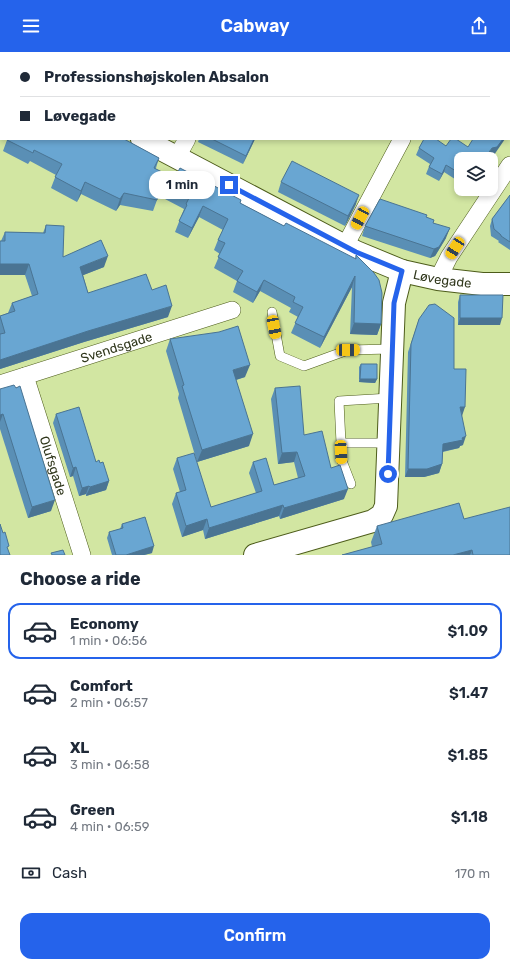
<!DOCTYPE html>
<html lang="en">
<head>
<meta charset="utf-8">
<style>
	body { margin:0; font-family:Rubik,sans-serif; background:#f6f6f7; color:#1f2937; height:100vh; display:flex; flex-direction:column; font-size:15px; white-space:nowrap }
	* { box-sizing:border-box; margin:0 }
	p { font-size:13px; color:#747a83 }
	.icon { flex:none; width:22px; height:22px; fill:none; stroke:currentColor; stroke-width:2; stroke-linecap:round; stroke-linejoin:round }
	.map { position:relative; height:503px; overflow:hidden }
	.panel { display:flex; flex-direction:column; background:#fff; flex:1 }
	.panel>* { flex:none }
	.guide { position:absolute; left:0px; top:0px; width:510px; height:88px; box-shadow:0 2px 6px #0003; display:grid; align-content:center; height:88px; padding:0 20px; background:#fff }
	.buttons { position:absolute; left:454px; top:100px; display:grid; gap:8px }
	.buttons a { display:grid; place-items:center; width:44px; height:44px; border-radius:8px; background:#fff; box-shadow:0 2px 6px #0003; font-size:20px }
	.end { position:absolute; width:18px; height:18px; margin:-9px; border:5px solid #2563eb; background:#fff; box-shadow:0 0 0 2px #fff }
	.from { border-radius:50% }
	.bubble { position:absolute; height:28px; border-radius:12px; background:#fff; box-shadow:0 2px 6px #0003; font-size:13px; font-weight:600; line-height:28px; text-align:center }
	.car { position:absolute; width:12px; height:24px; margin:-12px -6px; border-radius:5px; box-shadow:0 0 3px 1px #0007; background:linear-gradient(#f5c518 24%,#345 0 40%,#f5c518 0 76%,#345 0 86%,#f5c518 0) }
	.guide b { display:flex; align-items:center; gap:14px; height:38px; font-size:15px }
	.guide b+b { border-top:1px solid #e0e1e3 }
	.guide i { width:10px; height:10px; background:#1f2937 }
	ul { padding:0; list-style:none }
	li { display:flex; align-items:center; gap:12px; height:56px; margin:0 8px 6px; padding:0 12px; border:2px solid transparent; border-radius:12px }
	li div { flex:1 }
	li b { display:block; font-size:15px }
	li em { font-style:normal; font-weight:600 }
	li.selected { border-color:#2563eb }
	li>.icon { width:36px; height:36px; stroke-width:1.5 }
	h2 { padding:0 20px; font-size:18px; line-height:48px }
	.pay { display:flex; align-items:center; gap:10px; height:44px; padding:0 20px; font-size:15px }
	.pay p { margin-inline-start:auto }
	.action { display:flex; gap:8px; margin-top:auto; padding:8px 20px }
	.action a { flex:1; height:46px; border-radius:12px; background:#2563eb; color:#fff; font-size:16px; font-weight:600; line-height:46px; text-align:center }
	header { display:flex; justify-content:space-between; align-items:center; height:52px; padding:0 20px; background:#2563eb; color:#fff; font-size:18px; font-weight:600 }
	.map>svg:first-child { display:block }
</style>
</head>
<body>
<header><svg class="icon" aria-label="menu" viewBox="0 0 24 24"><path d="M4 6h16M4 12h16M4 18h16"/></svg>Cabway<svg class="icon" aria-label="share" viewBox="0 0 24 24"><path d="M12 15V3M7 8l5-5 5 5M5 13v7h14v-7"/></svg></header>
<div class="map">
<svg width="510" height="503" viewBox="0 0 510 503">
	<rect width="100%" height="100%" fill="#d2e6a2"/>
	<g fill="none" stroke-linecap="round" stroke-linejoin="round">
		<!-- lane casing -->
		<g stroke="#4d5c1a" stroke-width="10">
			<g id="lane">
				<polyline points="272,260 280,304 304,314 348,298 392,297"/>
				<polyline points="341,391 342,409 351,432"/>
				<polyline points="389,391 341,391 339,349 390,346"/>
			</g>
		</g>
		<!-- street casing -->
		<g stroke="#4d5c1a" stroke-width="18">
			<g id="street">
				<polyline points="44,1 45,0"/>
				<polyline points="232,1 233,0"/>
				<polyline points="448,1 448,0"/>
				<polyline points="177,105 187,87"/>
				<polyline points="345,194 402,87"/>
				<polyline points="438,227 449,205 510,113"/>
				<path id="s1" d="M25,324L82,503"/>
				<path id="s2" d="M0,332L232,258"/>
			</g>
		</g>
		<!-- secondary casing -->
		<g stroke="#4d5c1a" stroke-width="24">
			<g id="secondary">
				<polyline points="0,11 1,12"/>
				<path id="s3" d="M142,87L356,200L402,219L438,227L482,232H510"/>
				<polyline points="255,503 373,469 382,463 386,454 394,251 402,219"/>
			</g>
		</g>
		<!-- lane -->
		<use href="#lane" stroke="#fff" stroke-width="9"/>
		<!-- street -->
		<use href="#street" stroke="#fff" stroke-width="17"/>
		<!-- secondary -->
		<use href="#secondary" stroke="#fff" stroke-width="22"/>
	</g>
	<!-- wall -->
	<g fill="#5a8fb5">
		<polygon points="13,0 35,0 35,1 14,1"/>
		<polygon points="458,0 487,0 486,1 459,1"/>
		<polygon points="0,16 1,17 1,84 0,83"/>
		<polygon points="6,87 124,87 159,106 156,116 157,148 153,159 120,153 116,159 81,142 77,150 51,136 56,123 30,109 28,112 3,99 7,88"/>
		<polygon points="199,87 255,87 243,112 198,90"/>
		<polygon points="446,94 468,95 494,103 461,107 461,131 444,120 439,129 426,122 430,112 416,103 419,96"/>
		<polygon points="281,130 356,152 345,174 278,140"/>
		<polygon points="169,136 241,148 240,151 284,174 355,207 356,203 381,272 377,283 350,282 352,235 320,296 291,281 298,265 289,260 291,256 260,239 253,251 233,240 237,229 214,216 220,202 214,198 218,188 223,178 199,165 188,186 175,180 184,157 165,147"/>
		<polygon points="471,137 478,137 476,140"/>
		<polygon points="510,143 510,198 498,190 499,189 491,184 490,174 492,167"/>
		<polygon points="426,165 433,171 446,186 435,204 430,206 362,184 365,174"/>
		<polygon points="46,173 63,205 104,215 83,223 88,241 152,238 168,265 84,290 0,317 0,264 8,261 12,251 32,244 25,223 1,189 5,180 43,181"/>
		<polygon points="460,243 500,273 458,273 458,250"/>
		<polygon points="419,267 454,317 462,364 463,393 460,394 459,396 443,400 442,412 439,421 424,425 405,425 408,300"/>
		<polygon points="170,287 245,325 236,328 249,394 197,410 178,346 179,342 166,299"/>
		<polygon points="361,312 377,327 375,331 359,330 359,315"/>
		<polygon points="275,336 304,383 331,416 344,447 280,467 279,464 205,487 203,478 182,485 172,452 176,441 180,440 173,417 177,406 211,455 256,441 249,421 253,410 274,433 298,426 294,410 278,412 271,347"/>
		<polygon points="0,337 51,459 28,466 0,377"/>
		<polygon points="56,362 96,410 100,411 109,429 106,438 86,444 86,442 79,444 73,424 70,425 53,371"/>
		<polygon points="464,467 510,503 342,503 372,495 371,490 377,474"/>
		<polygon points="122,472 152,501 144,503 112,503 107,486 109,480 120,477"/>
	</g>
	<!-- shaded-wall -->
	<g fill="#4a7493">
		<rect x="25" y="0" width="10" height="1"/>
		<polygon points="254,87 255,87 243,112 246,104"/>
		<polygon points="503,87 505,87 494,103 489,103 487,107 484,107 492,96"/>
		<polygon points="446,113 444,120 439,129 442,122"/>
		<polygon points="85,130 81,142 77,150 81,139"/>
		<polygon points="124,141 120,153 116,159 120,147"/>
		<polygon points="359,143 356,152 345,174 348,164"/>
		<polygon points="203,154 199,165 188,186 192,176"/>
		<polygon points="450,176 446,186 435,204 430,206 434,197"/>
		<polygon points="108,204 104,215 76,226 80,215"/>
		<polygon points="0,212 29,212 25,223 0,223"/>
		<polygon points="355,224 352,235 320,296 324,285"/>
		<polygon points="264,228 260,239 253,251 257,240"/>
		<polygon points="172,254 168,265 84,290 0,317 0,308 88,279"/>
		<polygon points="460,266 502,266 500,273 458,273"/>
		<polygon points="354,271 381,272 377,283 350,282"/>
		<polygon points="250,313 245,325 229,330 233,318"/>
		<polygon points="360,327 377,327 375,331 359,330"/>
		<polygon points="460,355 465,355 462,364"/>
		<polygon points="3,362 0,370 0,363"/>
		<polygon points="253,382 249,394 197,410 202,398"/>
		<polygon points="466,384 463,393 460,394 459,396 440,400 443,392"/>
		<polygon points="297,400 294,410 278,412 282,401"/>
		<polygon points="442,412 439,421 424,425 405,425 408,417"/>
		<polygon points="76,415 73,424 70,425 73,416"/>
		<polygon points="109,429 106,438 86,444 90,435"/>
		<polygon points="89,434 86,442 79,444 82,436"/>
		<polygon points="348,437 344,447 280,467 284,456"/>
		<polygon points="55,448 51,459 28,466 32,455"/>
		<polygon points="283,453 279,464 205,487 209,476"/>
		<polygon points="207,467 203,478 182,485 186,474"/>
		<polygon points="154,494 152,501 144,503 126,503"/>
		<polygon points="472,498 470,503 453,503"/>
	</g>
	<!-- building -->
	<g fill="#69a6d2" stroke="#4a7493">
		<rect x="51" y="0" width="41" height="1"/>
		<polygon points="120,0 154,0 153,1 119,1"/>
		<polygon points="188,0 214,0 213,1 187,1"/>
		<rect x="242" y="0" width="58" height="1"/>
		<polygon points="355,0 384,0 386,1 354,1"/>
		<polygon points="474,0 484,0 484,1 475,1"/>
		<polygon points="0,16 1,17 1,70 0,70"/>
		<polygon points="510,34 510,76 509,78 509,35"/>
		<polygon points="7,87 124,87 159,106 154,116 162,120 157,148 124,141 120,147 85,130 81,139 55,125 62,112 34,98 33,101 7,88"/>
		<polygon points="212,87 254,87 246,104"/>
		<polygon points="424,87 436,87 446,94 451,87 456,87 468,95 473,87 503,87 497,95 492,96 484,107 461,107 461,122 446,113 442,122 429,115 434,106 419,96"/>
		<polygon points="292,109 359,143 348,164 281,130"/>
		<polygon points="180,116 241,148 240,151 284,174 286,171 356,207 356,203 374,221 379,228 382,241 381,272 354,271 355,224 324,285 295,271 303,255 293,250 295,245 264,228 257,240 237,229 243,219 218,205 225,191 218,188 228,167 203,154 192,176 179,169 187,153 186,152 189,146 169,136"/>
		<polygon points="510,143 510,190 501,184 501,183 494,177 492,167"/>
		<polygon points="380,147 427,163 426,165 434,168 433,171 450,176 439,195 434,197 365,174"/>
		<polygon points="46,173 64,174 63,205 101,188 108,204 80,215 88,241 146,222 152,238 166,233 172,254 88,279 0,308 0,282 5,281 0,264 15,259 12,251 38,242 29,212 0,212 0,189 5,189 5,180 45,181"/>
		<polygon points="460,243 503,243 502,266 460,266"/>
		<polygon points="435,252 454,266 454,317 466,317 465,355 460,355 466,384 462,386 463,388 443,392 442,412 427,417 408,417 411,292 419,267 429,253"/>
		<polygon points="238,274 250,313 233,318 253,382 202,398 182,334 184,333 170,287 219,280"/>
		<polygon points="361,312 377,312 377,327 360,327"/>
		<polygon points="14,333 16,336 20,334 55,448 32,455 3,362 0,363 0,337"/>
		<polygon points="300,334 304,383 322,379 331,416 340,413 348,437 284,456 283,453 209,476 207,467 186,474 176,441 186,438 177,406 194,401 211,455 262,439 253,410 266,406 274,433 305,424 297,400 282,401 275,336"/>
		<polygon points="79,355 96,410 99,408 100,411 103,410 109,429 90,435 89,434 82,436 76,415 73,416 56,362"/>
		<polygon points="459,451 464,467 510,455 510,503 473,503 472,498 453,503 342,503 382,492 377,474"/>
		<polygon points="145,465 154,494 126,503 116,503 109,480 123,476 122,472"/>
		<polygon points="0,472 3,481 5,480 9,494 7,495 10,503 0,503"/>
		<polygon points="63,498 65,503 52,503 51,501"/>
	</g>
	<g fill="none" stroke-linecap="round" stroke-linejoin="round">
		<!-- route -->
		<polyline stroke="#2563eb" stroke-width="5" points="229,133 356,200 402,219 394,251 388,422"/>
	</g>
	<g text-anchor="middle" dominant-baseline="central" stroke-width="4" stroke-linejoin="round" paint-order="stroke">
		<!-- street labels -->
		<g font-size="13" fill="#30371c" stroke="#fcfef7">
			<text stroke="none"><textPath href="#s3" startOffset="333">Løvegade</textPath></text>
			<text stroke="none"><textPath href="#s2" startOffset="122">Svendsgade</textPath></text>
			<text stroke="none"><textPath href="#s1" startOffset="94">Olufsgade</textPath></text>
		</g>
	</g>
</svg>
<div class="buttons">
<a><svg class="icon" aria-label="layers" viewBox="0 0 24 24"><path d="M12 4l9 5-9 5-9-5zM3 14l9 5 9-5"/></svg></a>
</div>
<i class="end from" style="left:388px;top:422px"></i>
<i class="end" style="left:229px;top:133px"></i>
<div class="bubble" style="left:149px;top:119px;width:66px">1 min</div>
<i class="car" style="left:360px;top:166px;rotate:208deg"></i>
<i class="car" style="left:455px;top:196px;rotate:213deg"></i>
<i class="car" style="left:274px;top:275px;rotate:169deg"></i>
<i class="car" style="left:348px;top:298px;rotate:89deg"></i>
<i class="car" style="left:341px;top:400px;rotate:177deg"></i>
<div class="guide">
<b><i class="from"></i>Professionshøjskolen Absalon</b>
<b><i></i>Løvegade</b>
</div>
</div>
<section class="panel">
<h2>Choose a ride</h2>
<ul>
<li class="selected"><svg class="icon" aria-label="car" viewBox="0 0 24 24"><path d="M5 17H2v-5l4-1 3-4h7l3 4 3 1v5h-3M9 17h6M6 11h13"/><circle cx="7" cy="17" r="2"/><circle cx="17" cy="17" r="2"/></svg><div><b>Economy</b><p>1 min · 06:56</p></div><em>$1.09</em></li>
<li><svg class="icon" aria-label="car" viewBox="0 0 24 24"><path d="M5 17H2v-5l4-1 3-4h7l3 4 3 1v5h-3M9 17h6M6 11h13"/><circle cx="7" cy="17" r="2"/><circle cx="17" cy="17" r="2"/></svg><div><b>Comfort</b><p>2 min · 06:57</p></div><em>$1.47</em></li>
<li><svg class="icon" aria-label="car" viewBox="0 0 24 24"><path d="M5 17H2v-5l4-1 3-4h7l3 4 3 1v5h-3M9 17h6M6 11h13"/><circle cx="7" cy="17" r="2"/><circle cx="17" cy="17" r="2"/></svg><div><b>XL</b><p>3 min · 06:58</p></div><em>$1.85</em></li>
<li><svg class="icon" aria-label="car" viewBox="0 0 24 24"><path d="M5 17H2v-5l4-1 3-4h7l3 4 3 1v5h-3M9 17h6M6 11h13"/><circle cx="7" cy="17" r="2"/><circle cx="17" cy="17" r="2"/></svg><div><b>Green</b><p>4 min · 06:59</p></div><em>$1.18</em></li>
</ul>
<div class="pay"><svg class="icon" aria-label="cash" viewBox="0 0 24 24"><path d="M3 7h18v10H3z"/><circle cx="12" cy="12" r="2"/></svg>Cash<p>170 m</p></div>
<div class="action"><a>Confirm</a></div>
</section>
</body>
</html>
